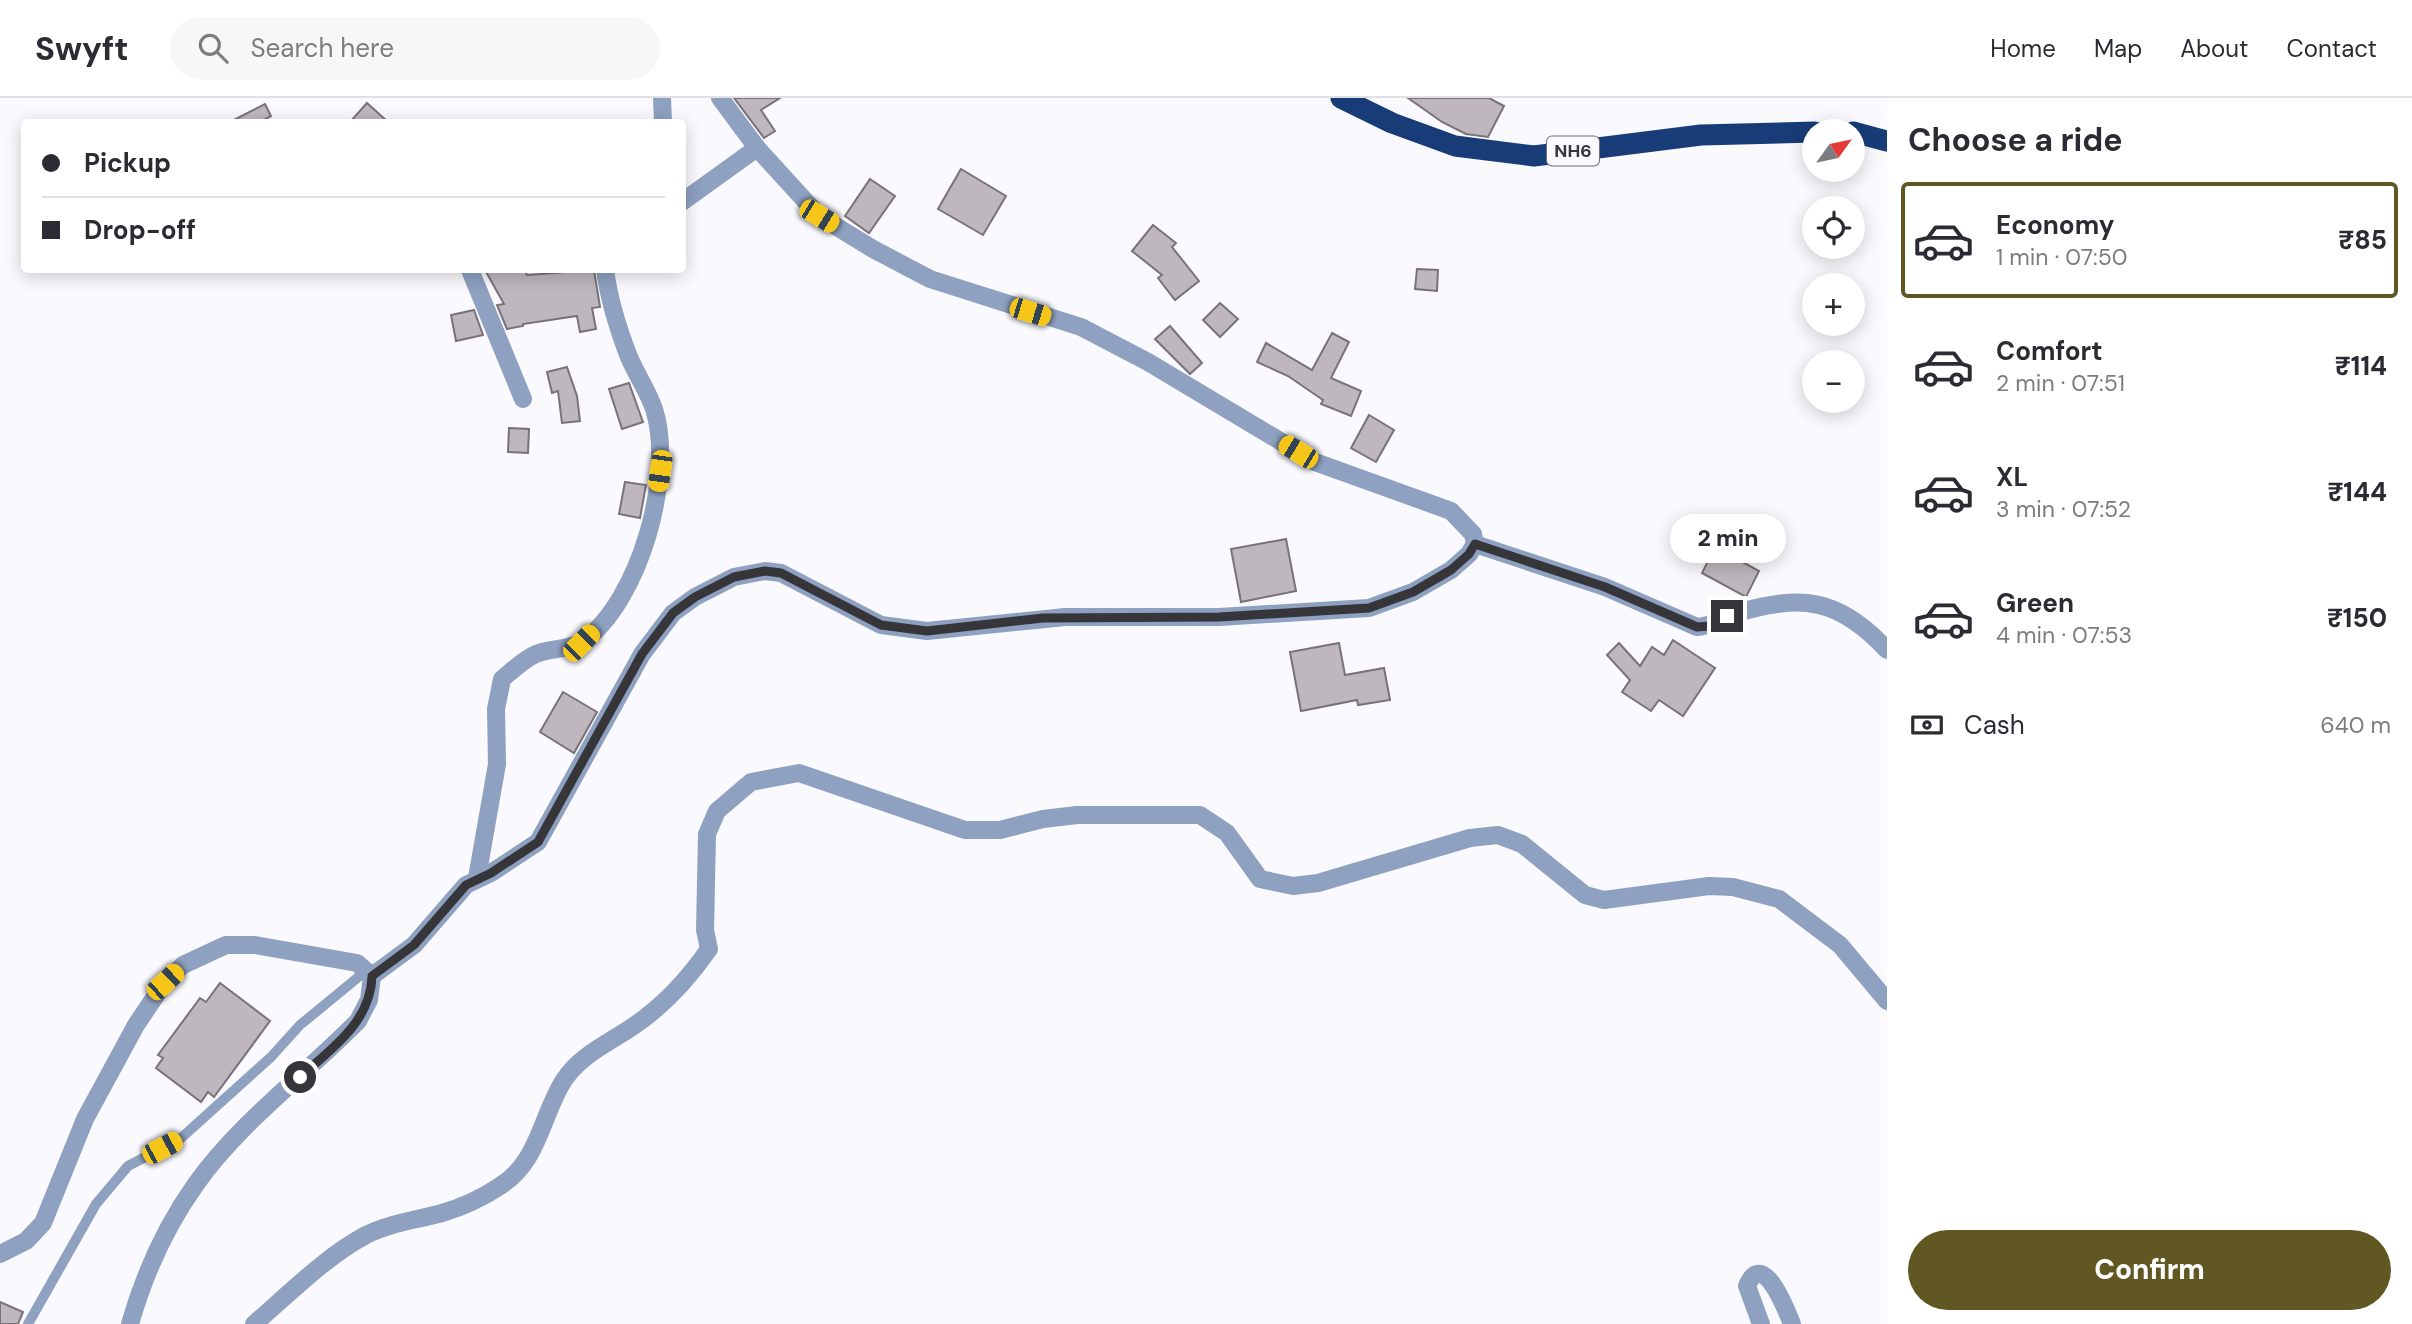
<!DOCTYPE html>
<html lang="en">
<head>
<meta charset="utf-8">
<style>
	body { margin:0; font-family:"DM Sans",sans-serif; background:#f7f7f7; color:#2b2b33; height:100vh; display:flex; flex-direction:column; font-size:26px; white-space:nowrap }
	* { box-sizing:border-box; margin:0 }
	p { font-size:23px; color:#7c7c81 }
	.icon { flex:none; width:38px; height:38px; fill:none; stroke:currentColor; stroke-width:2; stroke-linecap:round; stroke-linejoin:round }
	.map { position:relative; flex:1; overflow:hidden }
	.sheet { display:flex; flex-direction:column; background:#fff; width:525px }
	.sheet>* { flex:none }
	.hud { position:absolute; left:21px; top:21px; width:665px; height:154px; border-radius:7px; box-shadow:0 4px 18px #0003; display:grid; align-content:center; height:154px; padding:0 21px; background:#fff }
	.needle { width:46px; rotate:57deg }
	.buttons { position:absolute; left:1802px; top:21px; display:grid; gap:14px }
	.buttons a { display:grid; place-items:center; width:63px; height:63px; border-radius:50%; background:#fff; box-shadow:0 4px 18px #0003; font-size:35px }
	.end { position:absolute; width:32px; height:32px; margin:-16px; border:9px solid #363539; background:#fff; box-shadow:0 0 0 4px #fff }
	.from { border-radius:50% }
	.bubble { position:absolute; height:49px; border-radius:24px; background:#fff; box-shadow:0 4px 18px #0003; font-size:23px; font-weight:800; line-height:49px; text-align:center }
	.car { position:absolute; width:21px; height:42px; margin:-21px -10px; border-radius:9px; box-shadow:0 0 5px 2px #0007; background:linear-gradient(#f5c518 24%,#345 0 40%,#f5c518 0 76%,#345 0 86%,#f5c518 0) }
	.hud b { display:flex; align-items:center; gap:24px; height:66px; font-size:26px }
	.hud b+b { border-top:2px solid #e1e1e2 }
	.hud i { width:18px; height:18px; background:#2b2b33 }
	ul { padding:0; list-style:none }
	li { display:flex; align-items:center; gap:21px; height:116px; margin:0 14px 10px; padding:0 7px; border:4px solid transparent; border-radius:7px }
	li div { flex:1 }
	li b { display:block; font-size:26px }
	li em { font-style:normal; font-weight:800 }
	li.selected { border-color:#605723 }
	li>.icon { width:63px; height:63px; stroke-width:1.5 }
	h2 { padding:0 21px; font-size:32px; line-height:84px }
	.pay { display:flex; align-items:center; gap:18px; height:77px; padding:0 21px; font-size:26px }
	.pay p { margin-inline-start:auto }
	.cta { display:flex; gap:14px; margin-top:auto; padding:14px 21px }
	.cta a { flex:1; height:80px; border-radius:42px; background:#605723; color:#fff; font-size:28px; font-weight:800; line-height:80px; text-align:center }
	header { display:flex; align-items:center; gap:42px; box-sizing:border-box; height:98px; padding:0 35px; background:#fff; border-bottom:2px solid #e1e1e2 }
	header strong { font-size:33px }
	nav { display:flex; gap:38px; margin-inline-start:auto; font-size:24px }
	.search { width:490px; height:63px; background:#f7f7f7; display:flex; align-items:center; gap:18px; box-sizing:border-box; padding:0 24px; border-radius:38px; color:#7c7c81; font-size:26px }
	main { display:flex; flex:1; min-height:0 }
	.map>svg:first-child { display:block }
</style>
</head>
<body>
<header>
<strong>Swyft</strong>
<div class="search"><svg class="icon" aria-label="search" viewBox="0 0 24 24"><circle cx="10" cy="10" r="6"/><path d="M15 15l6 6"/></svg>Search here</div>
<nav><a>Home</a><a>Map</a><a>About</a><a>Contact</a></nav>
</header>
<main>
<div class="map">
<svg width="1887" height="1226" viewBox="0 0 1887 1226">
	<rect width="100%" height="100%" fill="#faf9fe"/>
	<!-- building -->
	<g fill="#beb7be" stroke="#797279" stroke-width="2">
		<polygon points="734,0 780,0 761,12 775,33 764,40"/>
		<polygon points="1408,0 1489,0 1504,8 1488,39 1466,36 1442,24"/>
		<polygon points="367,5 388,24 350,24"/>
		<polygon points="265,6 271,18 260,24 230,24"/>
		<polygon points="961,71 1006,98 983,137 938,111"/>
		<polygon points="870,81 895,98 869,135 845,118"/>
		<polygon points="1153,127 1176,145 1172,149 1199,183 1175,202 1158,180 1162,177 1132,153"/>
		<polygon points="1417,171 1438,172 1437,193 1415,191"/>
		<polygon points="485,172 524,172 527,177 594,172 600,209 592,210 596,231 580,234 577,218 523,226 523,228 507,231 497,207 504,206"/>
		<polygon points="1220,205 1238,221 1220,239 1203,222"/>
		<polygon points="474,212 483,237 456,243 451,217"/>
		<polygon points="1170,228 1202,265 1190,276 1155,241"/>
		<polygon points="1332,235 1349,244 1331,280 1361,293 1351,318 1321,306 1323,302 1288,278 1257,264 1266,245 1312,272"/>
		<polygon points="567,269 577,298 580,323 562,325 558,293 552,295 547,274"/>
		<polygon points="629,285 643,324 622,331 609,291"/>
		<polygon points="1369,317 1394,332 1376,364 1351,350"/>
		<polygon points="509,330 529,331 528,355 508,354"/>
		<polygon points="625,384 646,387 640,420 619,416"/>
		<polygon points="1286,441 1296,493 1241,504 1231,451"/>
		<polygon points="1715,449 1759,473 1746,499 1702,475"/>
		<polygon points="1673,542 1715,570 1683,618 1659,602 1651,613 1622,594 1630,582 1607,557 1619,545 1640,568 1652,549 1664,557"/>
		<polygon points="1339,545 1345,577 1384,570 1390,602 1358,607 1357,602 1301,613 1290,554"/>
		<polygon points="563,594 597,614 574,655 540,634"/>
		<polygon points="220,885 270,923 214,999 208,994 201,1004 156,970 163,960 158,957 200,900 206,904"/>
		<polygon points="0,1204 23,1214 18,1226 0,1226"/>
	</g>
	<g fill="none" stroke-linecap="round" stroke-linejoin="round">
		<!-- lane -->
		<polyline stroke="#8ea1c0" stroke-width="10" points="28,1226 96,1106 128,1068 180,1041 271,959 300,927 367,872"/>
		<!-- street -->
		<g stroke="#8ea1c0" stroke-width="18">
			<polyline points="662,0 663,24"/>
			<polyline points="682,104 757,50"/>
			<polyline points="470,172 523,301"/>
			<path d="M1475,446L1605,489L1697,529C1713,528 1722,519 1737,515C1802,496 1839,500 1887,552"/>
			<path d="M477,780L497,666L496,611L502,581C512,573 524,561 536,556C550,550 569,552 582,544C640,504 675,376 654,311C648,293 636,276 629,259C618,231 609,201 605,172"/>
			<polyline points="372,878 414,847 466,787 491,775 538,744 642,556 673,515 695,499 734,479 765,473 781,475 881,527 927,533 1065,519 1219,519 1369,510 1413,494 1451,472 1469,456 1475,446 1473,436 1451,413 1315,364 1148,264 1081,229 930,181 873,151 819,118 757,50 720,0"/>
			<path d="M0,1156L26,1143L43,1125L85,1021L136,927L165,884L183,867L226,847H255L357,865L372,878L369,902L358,923C306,976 238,1026 196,1086C166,1128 144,1177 130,1226"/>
			<path d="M254,1226C289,1196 325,1159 366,1137C390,1125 417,1122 442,1115C463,1109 482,1100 500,1088C539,1064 541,1018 564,982C581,956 611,944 635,927C664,907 689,880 709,851L705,832L707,736L717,713L751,684L799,675L965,732H1000L1043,721L1077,717H1200L1227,735L1260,781L1293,788L1318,785L1470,740L1498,737L1522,746L1585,797L1604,802L1709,788L1733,789L1779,801L1840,847L1887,903"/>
			<path d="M1761,1226L1747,1188C1763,1149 1787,1214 1792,1226"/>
		</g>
		<!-- highway -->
		<g stroke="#173c78" stroke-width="21">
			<polyline points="1341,0 1392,25 1455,48 1534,58 1701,37 1815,34"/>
			<polyline points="1853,34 1887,43"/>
		</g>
	</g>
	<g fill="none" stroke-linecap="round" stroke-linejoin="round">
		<!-- route -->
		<path stroke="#363539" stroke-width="9" d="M300,979C331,951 371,924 372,878L414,847L466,787L491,775L538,744L642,556L673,515L695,499L734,479L765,473L781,475L881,527L927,533L1043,520L1219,519L1369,510L1413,494L1451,472L1469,456L1475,446L1605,489L1697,529L1710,528L1727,518"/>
	</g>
	<g text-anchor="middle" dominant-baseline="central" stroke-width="5" stroke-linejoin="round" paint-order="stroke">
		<!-- shield labels -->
		<rect fill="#faf9fe" stroke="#717074" stroke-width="2" x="1547" y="38.5" width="52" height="29" rx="5"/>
		<g font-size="18" font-weight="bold" fill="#363539">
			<text x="1573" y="53">NH6</text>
		</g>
	</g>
</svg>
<div class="buttons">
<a><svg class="needle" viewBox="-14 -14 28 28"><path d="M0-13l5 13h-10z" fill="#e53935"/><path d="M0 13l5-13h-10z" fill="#7c7c81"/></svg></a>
<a><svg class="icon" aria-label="locate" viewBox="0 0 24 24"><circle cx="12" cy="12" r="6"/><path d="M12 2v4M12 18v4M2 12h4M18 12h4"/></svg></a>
<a>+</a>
<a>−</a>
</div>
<i class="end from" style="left:300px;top:979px"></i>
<i class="end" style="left:1727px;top:518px"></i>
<div class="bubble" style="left:1670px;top:416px;width:116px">2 min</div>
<i class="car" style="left:819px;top:118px;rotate:121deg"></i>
<i class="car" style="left:1030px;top:214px;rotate:107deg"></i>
<i class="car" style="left:1298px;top:354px;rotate:301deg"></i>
<i class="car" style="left:660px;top:373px;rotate:188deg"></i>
<i class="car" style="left:581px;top:545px;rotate:45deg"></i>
<i class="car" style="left:165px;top:884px;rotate:47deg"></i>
<i class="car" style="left:162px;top:1050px;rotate:62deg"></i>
<div class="hud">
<b><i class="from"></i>Pickup</b>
<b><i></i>Drop-off</b>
</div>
</div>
<section class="sheet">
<h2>Choose a ride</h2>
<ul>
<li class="selected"><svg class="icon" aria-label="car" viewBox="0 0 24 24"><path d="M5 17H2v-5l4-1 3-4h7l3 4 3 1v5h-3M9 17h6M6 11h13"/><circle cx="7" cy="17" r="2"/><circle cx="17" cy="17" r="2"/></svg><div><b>Economy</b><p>1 min · 07:50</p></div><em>₹85</em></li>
<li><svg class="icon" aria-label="car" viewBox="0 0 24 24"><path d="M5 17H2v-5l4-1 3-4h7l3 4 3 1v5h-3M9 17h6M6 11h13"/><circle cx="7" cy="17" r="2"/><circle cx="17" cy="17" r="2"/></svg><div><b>Comfort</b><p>2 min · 07:51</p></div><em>₹114</em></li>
<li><svg class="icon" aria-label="car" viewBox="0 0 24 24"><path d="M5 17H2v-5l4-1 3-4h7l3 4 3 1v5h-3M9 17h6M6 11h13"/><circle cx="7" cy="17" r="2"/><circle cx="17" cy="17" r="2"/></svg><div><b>XL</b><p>3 min · 07:52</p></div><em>₹144</em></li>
<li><svg class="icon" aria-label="car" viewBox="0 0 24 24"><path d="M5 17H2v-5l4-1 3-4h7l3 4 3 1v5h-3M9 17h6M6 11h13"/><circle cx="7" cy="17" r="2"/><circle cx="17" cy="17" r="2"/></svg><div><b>Green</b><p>4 min · 07:53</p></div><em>₹150</em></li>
</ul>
<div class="pay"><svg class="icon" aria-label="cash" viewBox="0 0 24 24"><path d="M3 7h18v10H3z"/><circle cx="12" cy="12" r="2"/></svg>Cash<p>640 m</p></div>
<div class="cta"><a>Confirm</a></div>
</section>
</main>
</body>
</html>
